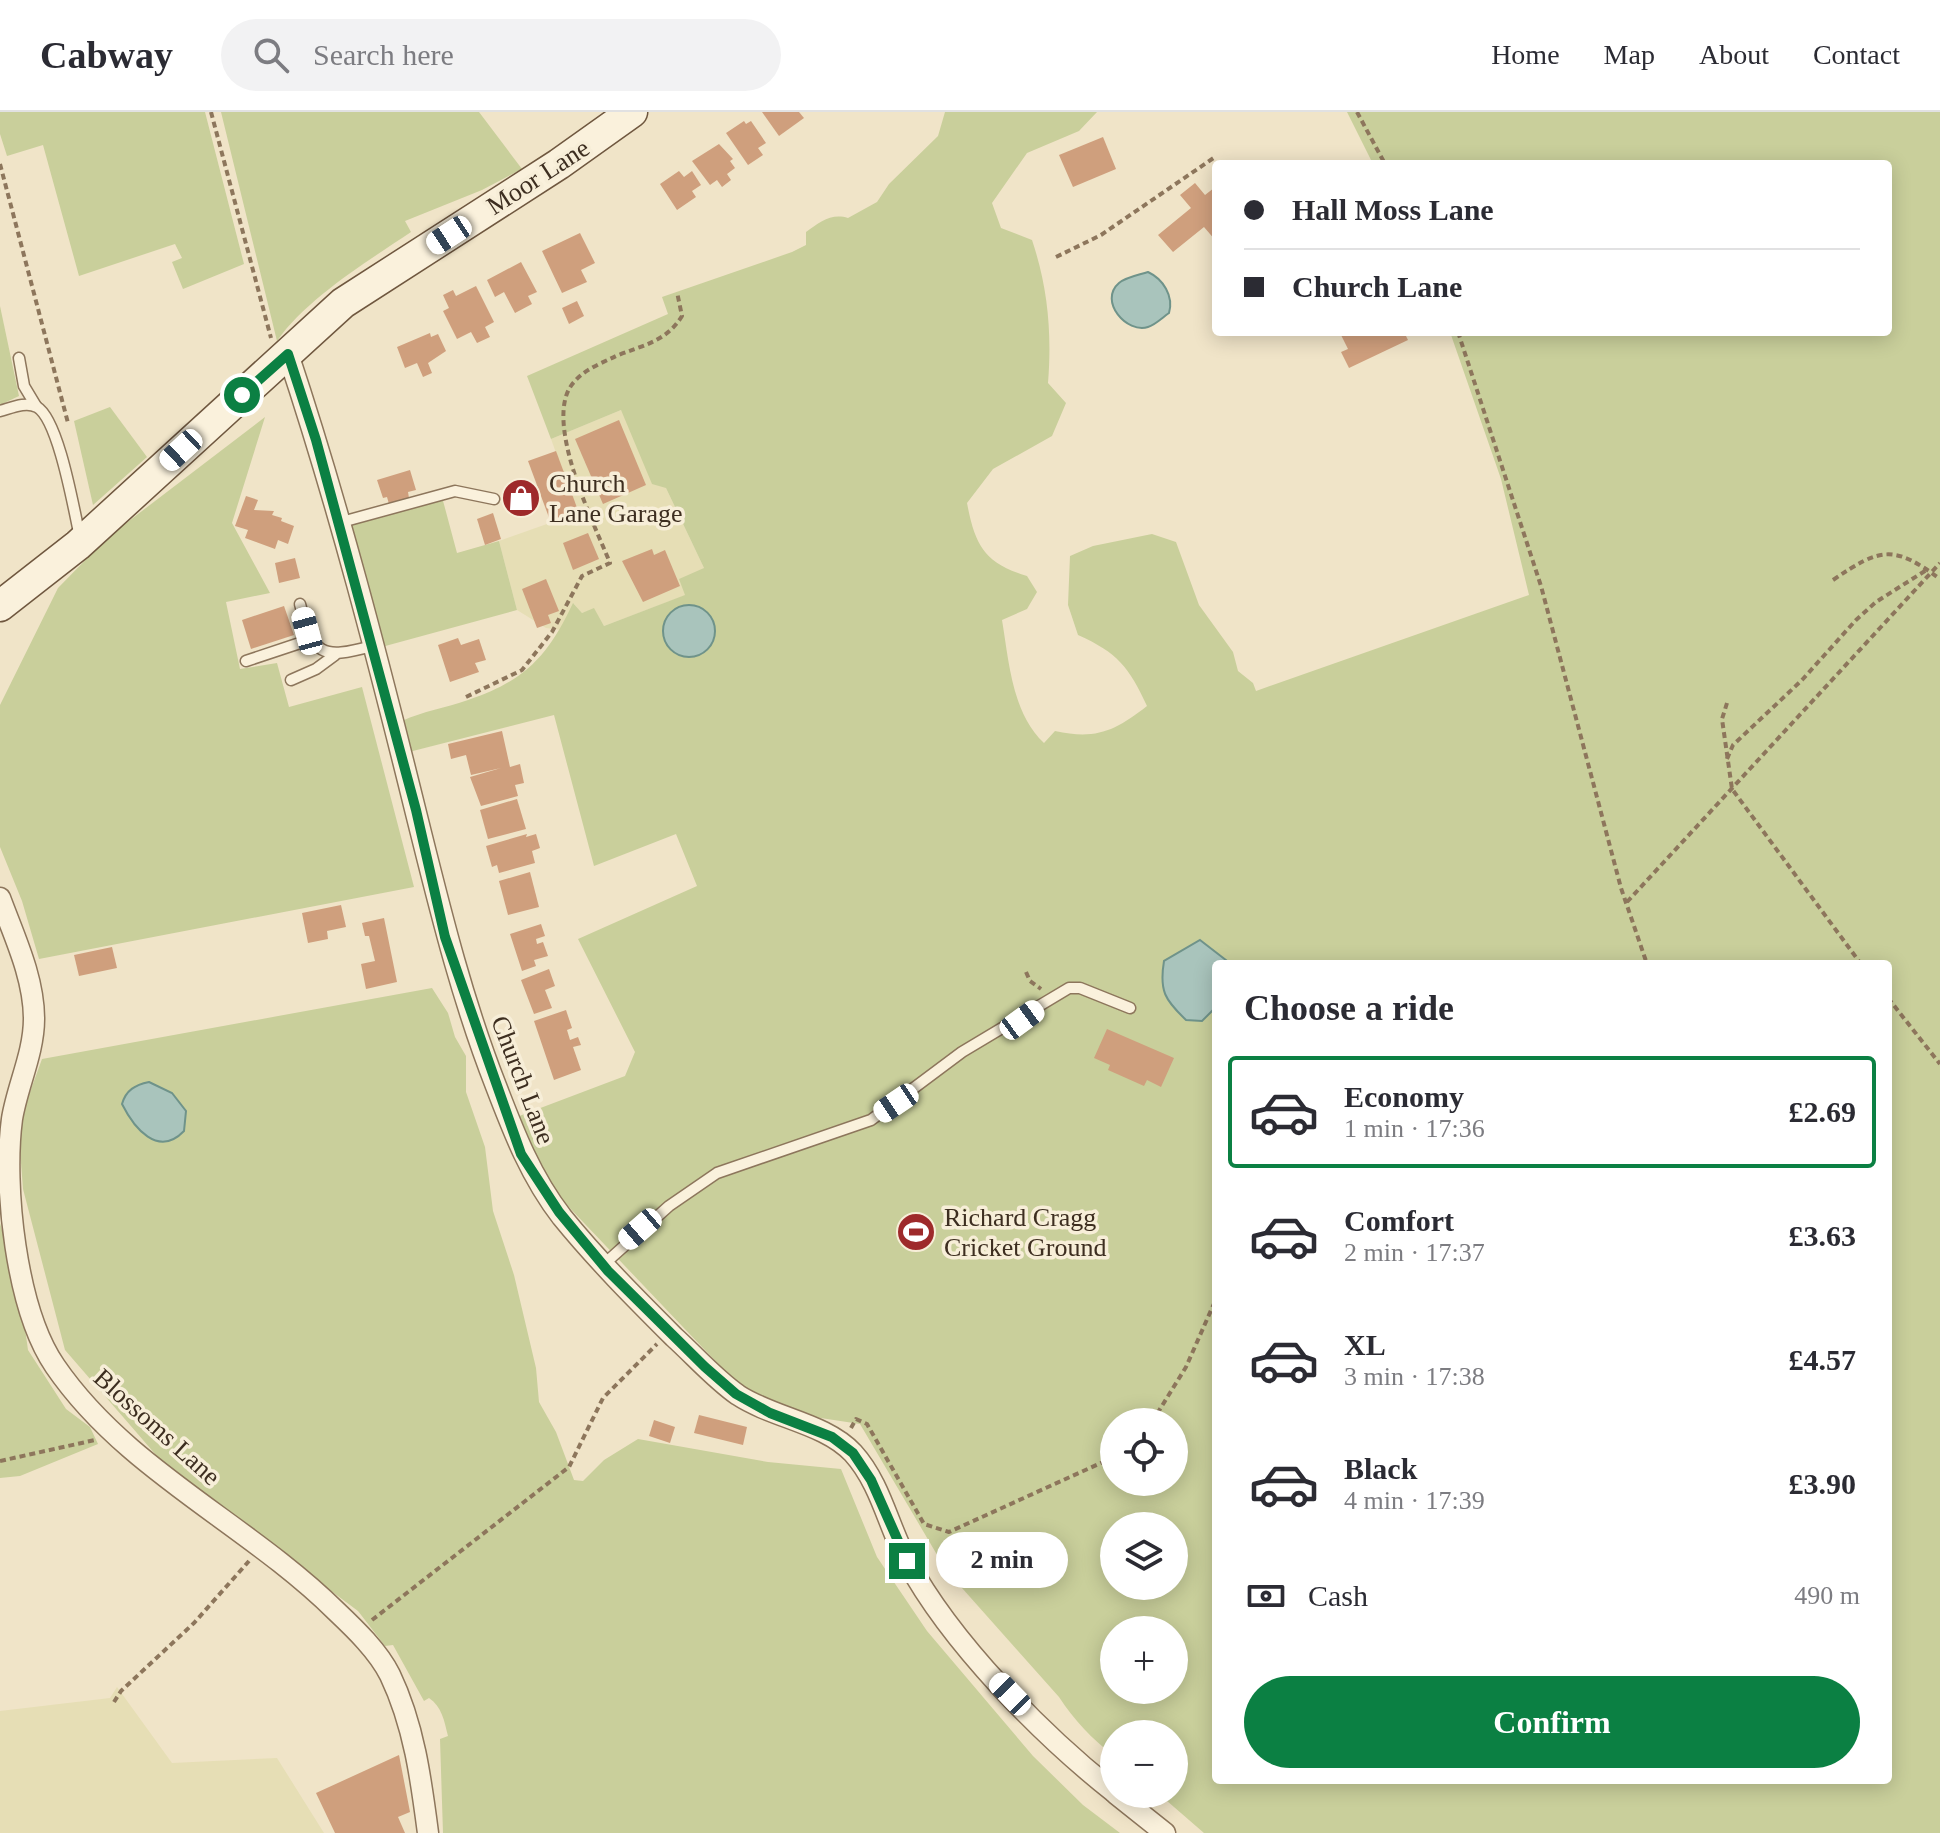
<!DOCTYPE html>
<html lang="en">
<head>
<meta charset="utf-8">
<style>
	body { margin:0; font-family:"Times New Roman",serif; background:#f2f2f3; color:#2b2b33; height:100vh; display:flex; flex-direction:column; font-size:30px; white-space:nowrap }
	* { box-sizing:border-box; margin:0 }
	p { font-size:26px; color:#7c7c81 }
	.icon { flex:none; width:44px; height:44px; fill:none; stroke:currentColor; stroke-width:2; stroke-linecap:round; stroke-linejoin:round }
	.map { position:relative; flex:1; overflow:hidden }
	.details { position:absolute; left:1212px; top:848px; width:680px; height:824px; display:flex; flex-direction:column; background:#fff; border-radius:8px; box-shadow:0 4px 20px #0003 }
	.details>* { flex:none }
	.hud { position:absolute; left:1212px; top:48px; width:680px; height:176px; border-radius:8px; box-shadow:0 4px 20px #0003; display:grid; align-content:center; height:176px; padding:0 32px; background:#fff }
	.fabs { position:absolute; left:1100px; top:1296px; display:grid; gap:16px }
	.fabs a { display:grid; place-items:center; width:88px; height:88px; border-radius:50%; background:#fff; box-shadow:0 4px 20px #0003; font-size:40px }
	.end { position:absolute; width:36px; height:36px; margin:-18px; border:10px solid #0b8043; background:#fff; box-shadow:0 0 0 4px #fff }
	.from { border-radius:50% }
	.bubble { position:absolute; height:56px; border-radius:28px; background:#fff; box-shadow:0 4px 20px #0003; font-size:26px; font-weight:700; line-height:56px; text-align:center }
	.car { position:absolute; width:24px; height:48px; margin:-24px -12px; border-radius:10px; box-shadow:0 0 6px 2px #0007; background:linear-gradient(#fff 24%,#345 0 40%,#fff 0 76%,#345 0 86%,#fff 0) }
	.hud b { display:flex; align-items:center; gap:28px; height:76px; font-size:30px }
	.hud b+b { border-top:2px solid #e1e1e2 }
	.hud i { width:20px; height:20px; background:#2b2b33 }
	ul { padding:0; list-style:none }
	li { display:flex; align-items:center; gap:24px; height:112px; margin:0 16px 12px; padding:0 16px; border:4px solid transparent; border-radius:8px }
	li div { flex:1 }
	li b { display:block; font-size:30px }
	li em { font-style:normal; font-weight:700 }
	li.active { border-color:#0b8043 }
	li>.icon { width:72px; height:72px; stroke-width:1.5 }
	h2 { padding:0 32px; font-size:36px; line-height:96px }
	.pay { display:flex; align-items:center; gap:20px; height:88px; padding:0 32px; font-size:30px }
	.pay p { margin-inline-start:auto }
	.action { display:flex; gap:16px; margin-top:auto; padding:16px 32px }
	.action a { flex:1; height:92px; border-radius:48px; background:#0b8043; color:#fff; font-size:32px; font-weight:700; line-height:92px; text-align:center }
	header { display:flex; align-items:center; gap:48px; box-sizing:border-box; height:112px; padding:0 40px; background:#fff; border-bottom:2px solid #e1e1e2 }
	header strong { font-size:38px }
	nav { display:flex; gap:44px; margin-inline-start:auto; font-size:28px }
	.search { width:560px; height:72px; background:#f2f2f3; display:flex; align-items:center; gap:20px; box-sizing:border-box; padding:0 28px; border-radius:44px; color:#7c7c81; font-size:30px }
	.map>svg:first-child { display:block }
</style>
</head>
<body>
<header>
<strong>Cabway</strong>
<div class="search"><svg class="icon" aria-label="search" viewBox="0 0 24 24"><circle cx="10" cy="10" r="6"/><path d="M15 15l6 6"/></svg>Search here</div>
<nav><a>Home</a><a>Map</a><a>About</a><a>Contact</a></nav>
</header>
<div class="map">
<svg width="1940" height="1721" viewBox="0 0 1940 1721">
	<rect width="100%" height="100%" fill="#f0e4c8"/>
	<!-- farmland -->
	<g fill="#e6deb5">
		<polygon points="621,298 666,376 704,456 686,483 604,514 594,497 582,501 574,492 561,518 546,516 517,498 499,429 578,401 551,327"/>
		<polygon points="117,1575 172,1651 277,1646 324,1721 0,1721 0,1599 110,1586"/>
	</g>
	<!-- green -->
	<g fill="#c9cf9b" fill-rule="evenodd">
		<polygon points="0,0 205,0 244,152 183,177 172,150 182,146 175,132 79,164 43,33 7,44 0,22"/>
		<path d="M221,0H479L522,57L482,78L405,109L411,120C368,149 307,186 277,229Z"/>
		<path d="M945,0H1097L1079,19L1027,41L992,91L1001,116L1032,128C1048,176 1052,221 1048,271L1066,291L1052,324L993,357L967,391C975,433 984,451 1027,464L1037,480L1027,497L1002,508C1009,550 1012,601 1044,631L1055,619C1096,628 1115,619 1147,594C1129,555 1118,541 1078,523L1068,493L1070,444L1093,434L1152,422L1176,430L1199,493L1233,540L1238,559L1253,571L1256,579L1529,483L1501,367L1450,220H1888V52H1373L1347,0H1940V1721H1204L1159,1682H1174V1622H1114V1644C1092,1627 1074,1608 1059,1585L946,1458L860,1312L801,1303L741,1276L565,1091L535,1052L514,1006L625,964L635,940L578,827L697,774L676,722L594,754L554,603L405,641L402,609C423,599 446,596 468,588C525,569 548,544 573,491L582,501L594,496L604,514L685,483L679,467L704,456L666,376L652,372L621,298L551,327L527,264L668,202L662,185L792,140L806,133V120C820,110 831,101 848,106L877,90L889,72L938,24ZM1216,852H1888V1668H1216ZM1114,1310H1174V1370H1114ZM1114,1414H1174V1474H1114ZM1114,1518H1174V1578H1114Z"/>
		<polygon points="0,194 19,284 0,293"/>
		<polygon points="110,295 147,345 93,393 74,309"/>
		<polygon points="265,305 232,411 270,481 226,490 240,557 277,551 289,595 362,575 414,775 39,847 22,789 0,735 0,593 58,476 108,425"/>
		<polygon points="442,385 457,441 499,429 517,498 378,536 345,414"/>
		<path d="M432,876L448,901L455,925L466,944V980L485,1035L493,1099L514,1163L536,1256L539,1290L556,1320L574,1368L583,1369L604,1348L638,1327L768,1350L841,1357L877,1445L927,1519L1033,1644L1083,1693L1120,1721H443L440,1627L448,1624C444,1608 442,1595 429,1586L424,1589L393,1533L385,1534L358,1499L169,1358L65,1238L23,1077L19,1025L22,1002L42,947Z"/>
		<polygon points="0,1111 21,1188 28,1238 66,1297 90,1315 98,1332 20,1364 0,1366"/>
	</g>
	<!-- water -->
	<g fill="#a9c4bc" stroke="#6f938a" stroke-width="2">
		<path d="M1148,160C1163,167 1174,184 1169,201C1163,205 1155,213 1148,215C1127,222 1098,189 1119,171C1126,165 1139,163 1148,160Z"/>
		<circle cx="689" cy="519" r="26"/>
		<path d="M1200,828L1231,852H1216V895L1202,909L1186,908C1165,888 1159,879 1164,849Z"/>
		<path d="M149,970L172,981L186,999L184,1019C158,1046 134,1016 122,992C126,978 135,973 149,970Z"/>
	</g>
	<!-- building -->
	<g fill="#cf9f7d">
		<polygon points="762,0 799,0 804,6 779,24"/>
		<polygon points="744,9 746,12 751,9 766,31 758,36 763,43 748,53 726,21"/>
		<polygon points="1103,25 1116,57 1073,75 1059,43"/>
		<polygon points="719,32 733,47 730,49 735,56 727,62 731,68 722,75 717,68 710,73 692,49"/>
		<polygon points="679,59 684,65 692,59 701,73 692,79 696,85 677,98 660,72"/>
		<polygon points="1195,71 1205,83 1214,76 1216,79 1216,129 1204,115 1173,140 1158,123 1191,96 1180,83"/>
		<polygon points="580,121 595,151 581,158 587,170 562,181 542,139"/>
		<polygon points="521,150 537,180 528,184 532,192 515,201 504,180 495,185 487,168"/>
		<polygon points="476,174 494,210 485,215 490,225 477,231 471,220 457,227 443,199 449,196 443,183 453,178 456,184"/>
		<polygon points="577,189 584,204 569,212 562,196"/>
		<polygon points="1404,220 1408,228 1349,256 1341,240 1348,237 1340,221"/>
		<polygon points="430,221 431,225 438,222 446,239 428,251 432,261 423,265 417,251 405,256 397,235"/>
		<polygon points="619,308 646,373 603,392 575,327"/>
		<polygon points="556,339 579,401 551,411 528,349"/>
		<polygon points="410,358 416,378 408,380 409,386 389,392 387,385 383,386 377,368"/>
		<polygon points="246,384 258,388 254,398 274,399 272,403 282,406 281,409 294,414 288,432 278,428 275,437 245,426 248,418 235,414"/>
		<polygon points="493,401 501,427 485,433 477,407"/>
		<polygon points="588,421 599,447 573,458 563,431"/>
		<polygon points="652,437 654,443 665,438 680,474 643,490 622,449"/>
		<polygon points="295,446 300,466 279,471 275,451"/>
		<polygon points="546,467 559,499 548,503 551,511 537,516 522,477"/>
		<polygon points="284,494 294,523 251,537 242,508"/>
		<polygon points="458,526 461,533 479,527 486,548 475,551 479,560 450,570 438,533"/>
		<polygon points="502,619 510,655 520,652 524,671 515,673 518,684 481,694 470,665 501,656 471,663 466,643 451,647 448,632"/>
		<polygon points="517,687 526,717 488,727 480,698"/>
		<polygon points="527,722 526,725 536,722 540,736 532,739 535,751 499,761 497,753 492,755 486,734"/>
		<polygon points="530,760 539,795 508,803 499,769"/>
		<polygon points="341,793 346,815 327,819 328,827 308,831 302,801"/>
		<polygon points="384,806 397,870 366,877 361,852 375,849 369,824 365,824 362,811"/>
		<polygon points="541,812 545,824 536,827 537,832 543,830 548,844 534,848 536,854 522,859 510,822"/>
		<polygon points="112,835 117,856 79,864 74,843"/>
		<polygon points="549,857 555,874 545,878 552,896 534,902 521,868"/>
		<polygon points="566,898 572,916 567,918 570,928 578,925 581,933 573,935 581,958 554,968 534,909"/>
		<polygon points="1107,917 1174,946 1161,975 1147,968 1144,974 1108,958 1110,953 1094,946"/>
		<polygon points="699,1303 747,1315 743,1333 694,1321"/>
		<polygon points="654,1308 675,1315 670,1331 649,1324"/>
		<polygon points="399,1643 410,1700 398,1705 405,1721 335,1721 316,1681"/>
	</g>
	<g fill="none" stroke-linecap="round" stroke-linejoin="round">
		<!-- lane casing -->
		<g stroke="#8d765c" stroke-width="13">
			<g id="lane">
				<polyline points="19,246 24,274 36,294"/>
				<path d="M0,299C11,296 26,289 37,295C59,308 74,399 80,425"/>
				<polyline points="338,411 455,379 494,387"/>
				<path d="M300,492C313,543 321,548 372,534"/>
				<polyline points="246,549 303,530 312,531"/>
				<polyline points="291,568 316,557 335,543"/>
				<polyline points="603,1153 669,1094 717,1061 871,1008 962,940 1069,876 1080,876 1130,896"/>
			</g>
		</g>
		<!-- street casing -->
		<g stroke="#8d765c" stroke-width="23">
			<g id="street">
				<path d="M288,242C338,392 378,547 416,701C439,793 461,885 496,974C514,1021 531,1065 562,1105C597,1148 635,1186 674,1225C695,1244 715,1267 738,1283C773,1306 825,1311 853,1341C881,1372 888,1414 907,1449C951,1531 1042,1623 1114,1680"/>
				<path d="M0,786C14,824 34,865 34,907C34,941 17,975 12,1007C3,1074 16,1197 55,1254C126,1358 248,1412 336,1499C355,1517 378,1539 390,1563C414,1613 421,1667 428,1721"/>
				<polyline points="1116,1682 1165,1721"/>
			</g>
		</g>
		<!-- secondary casing -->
		<g stroke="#6f573f" stroke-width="33">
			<polyline id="secondary" points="0,494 78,433 343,191 559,52 632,0"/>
		</g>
		<!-- path -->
		<g stroke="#8d765c" stroke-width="4" stroke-dasharray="6 4" stroke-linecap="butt">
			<polyline points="211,0 271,226"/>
			<polyline points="1357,0 1385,52"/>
			<polyline points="0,52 68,311"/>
			<polyline points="1056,145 1101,123 1215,45"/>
			<polyline points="1458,220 1541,474 1621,776 1647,852"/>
			<path d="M1833,468C1880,436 1893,432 1940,467"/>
			<path d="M466,585L522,558L552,520L582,464L610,451C594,411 541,306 574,270C585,257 602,251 616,244C643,233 666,230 682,204L677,180"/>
			<polyline points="1727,591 1722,607 1732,677 1861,852"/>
			<polyline points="1727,647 1733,633 1802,568 1856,508 1876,490 1928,457"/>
			<polyline points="1627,790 1940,451"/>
			<polyline points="1026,860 1030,869 1041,877"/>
			<polyline points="1888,886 1940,952"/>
			<polyline points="1152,1310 1186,1255 1216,1187"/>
			<polyline points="851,1316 856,1307 867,1312 924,1412 949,1420 1114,1345"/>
			<polyline points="0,1349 95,1328"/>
			<polyline points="372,1508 569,1355 603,1286 657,1232"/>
			<polyline points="114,1590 121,1579 194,1511 249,1449"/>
		</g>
		<!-- lane -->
		<use href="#lane" stroke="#faf1dc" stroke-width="10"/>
		<!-- street -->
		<use href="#street" stroke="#faf1dc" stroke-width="20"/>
		<!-- secondary -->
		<use href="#secondary" stroke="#faf1dc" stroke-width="30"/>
	</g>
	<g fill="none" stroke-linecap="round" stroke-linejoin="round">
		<!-- route -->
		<polyline stroke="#0b8043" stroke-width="10" points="242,283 288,242 316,328 416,698 445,825 521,1042 559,1100 608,1159 705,1255 736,1282 770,1301 832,1325 853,1341 871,1368 907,1449"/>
	</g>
	<!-- icons -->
	<defs>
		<g id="shop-disc" transform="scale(2)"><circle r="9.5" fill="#9e2a2b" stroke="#f7eed8"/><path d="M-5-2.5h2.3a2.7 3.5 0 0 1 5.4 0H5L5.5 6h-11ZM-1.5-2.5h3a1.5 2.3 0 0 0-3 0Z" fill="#fff"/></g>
		<g id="stadium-disc" transform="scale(2)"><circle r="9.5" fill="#9e2a2b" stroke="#f7eed8"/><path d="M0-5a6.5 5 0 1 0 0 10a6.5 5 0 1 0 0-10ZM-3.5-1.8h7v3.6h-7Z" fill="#fff"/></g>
	</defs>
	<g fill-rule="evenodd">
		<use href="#shop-disc" x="521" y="386"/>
		<use href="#stadium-disc" x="916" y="1120"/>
	</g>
	<g text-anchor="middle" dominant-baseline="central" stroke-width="7" stroke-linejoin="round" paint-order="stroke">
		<!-- street labels -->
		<g font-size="26" fill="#3d2e20" stroke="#f7eed8">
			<text transform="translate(538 65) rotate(-33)">Moor Lane</text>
			<text transform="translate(523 968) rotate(69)">Church Lane</text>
			<text transform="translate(157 1315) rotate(42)">Blossoms Lane</text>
		</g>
		<!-- poi labels -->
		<g font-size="26" fill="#3d2e20" stroke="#f7eed8" text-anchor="start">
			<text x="549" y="371">Church<tspan x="549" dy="30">Lane Garage</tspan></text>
			<text x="944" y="1105">Richard Cragg<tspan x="944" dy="30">Cricket Ground</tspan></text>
		</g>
	</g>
</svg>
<div class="fabs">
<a><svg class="icon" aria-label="locate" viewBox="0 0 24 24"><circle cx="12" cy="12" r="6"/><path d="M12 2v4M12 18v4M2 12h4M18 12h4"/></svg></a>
<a><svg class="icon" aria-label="layers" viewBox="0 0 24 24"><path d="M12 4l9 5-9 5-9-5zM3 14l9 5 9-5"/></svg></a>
<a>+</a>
<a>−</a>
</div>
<i class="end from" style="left:242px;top:283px"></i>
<i class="end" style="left:907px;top:1449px"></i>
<div class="bubble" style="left:936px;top:1420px;width:132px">2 min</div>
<i class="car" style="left:449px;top:123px;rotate:237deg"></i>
<i class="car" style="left:181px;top:338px;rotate:227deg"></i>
<i class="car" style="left:307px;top:519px;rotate:345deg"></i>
<i class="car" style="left:1022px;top:908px;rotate:54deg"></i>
<i class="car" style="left:896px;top:991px;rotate:236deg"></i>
<i class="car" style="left:640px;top:1117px;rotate:229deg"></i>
<i class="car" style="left:1010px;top:1582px;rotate:316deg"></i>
<div class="hud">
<b><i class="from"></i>Hall Moss Lane</b>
<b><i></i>Church Lane</b>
</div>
<section class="details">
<h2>Choose a ride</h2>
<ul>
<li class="active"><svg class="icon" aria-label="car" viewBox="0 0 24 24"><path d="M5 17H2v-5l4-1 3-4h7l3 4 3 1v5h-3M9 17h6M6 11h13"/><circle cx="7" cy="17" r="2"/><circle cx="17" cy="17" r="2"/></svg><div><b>Economy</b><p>1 min · 17:36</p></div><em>£2.69</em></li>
<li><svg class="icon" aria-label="car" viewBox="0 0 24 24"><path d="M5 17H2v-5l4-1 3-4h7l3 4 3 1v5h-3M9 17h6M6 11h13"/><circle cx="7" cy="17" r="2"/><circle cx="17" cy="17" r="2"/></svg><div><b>Comfort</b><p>2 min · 17:37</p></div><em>£3.63</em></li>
<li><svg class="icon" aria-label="car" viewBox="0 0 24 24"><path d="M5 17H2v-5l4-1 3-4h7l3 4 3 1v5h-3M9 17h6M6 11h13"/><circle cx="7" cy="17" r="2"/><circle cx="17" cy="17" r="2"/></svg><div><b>XL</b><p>3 min · 17:38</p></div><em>£4.57</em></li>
<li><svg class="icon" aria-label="car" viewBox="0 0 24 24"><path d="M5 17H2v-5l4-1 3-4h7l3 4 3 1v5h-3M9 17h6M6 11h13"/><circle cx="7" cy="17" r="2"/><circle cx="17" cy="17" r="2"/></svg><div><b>Black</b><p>4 min · 17:39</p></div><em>£3.90</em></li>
</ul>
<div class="pay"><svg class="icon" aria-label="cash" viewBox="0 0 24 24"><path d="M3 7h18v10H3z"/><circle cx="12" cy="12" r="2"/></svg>Cash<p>490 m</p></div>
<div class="action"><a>Confirm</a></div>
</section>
</div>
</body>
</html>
